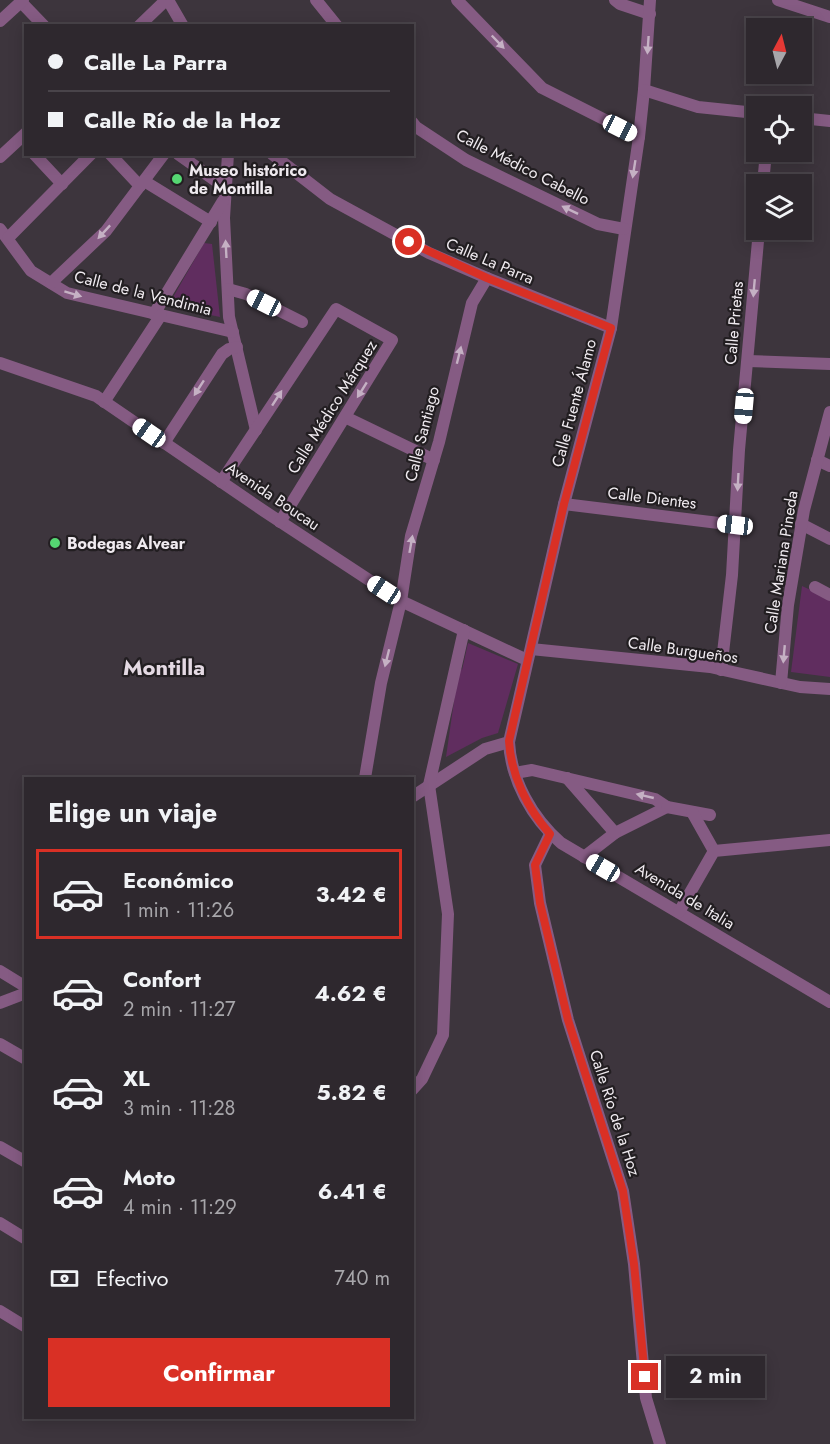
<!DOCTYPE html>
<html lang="es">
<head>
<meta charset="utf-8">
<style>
	body { margin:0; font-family:Jost,sans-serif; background:#3a343a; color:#f1f3f6; height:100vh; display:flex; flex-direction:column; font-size:22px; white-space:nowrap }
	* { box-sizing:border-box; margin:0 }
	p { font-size:20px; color:#a7a6aa }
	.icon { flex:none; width:33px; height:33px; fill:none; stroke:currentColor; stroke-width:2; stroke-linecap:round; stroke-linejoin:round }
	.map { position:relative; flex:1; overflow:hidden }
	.sheet { position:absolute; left:24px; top:777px; width:390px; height:642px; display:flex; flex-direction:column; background:#2e282e; border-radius:0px; box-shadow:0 3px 15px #0003,0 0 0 2px #49444a }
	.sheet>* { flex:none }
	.top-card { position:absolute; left:24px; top:24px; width:390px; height:132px; border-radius:0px; box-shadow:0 3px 15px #0003,0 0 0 2px #49444a; display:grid; align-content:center; height:132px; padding:0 24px; background:#2e282e }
	.needle { width:39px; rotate:7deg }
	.fabs { position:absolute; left:746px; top:18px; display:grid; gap:12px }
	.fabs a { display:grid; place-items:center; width:66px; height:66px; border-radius:0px; background:#2e282e; box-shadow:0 3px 15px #0003,0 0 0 2px #49444a; font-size:30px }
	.end { position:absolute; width:27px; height:27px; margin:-14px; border:8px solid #d93025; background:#fff; box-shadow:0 0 0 3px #fff }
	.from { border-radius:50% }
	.bubble { position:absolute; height:42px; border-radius:0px; background:#2e282e; box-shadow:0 3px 15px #0003,0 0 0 2px #49444a; font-size:20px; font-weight:700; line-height:42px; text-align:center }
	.car { position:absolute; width:18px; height:36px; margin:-18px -9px; border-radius:8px; box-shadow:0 0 4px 2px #0007; background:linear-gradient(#fff 24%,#345 0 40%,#fff 0 76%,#345 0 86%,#fff 0) }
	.top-card b { display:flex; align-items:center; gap:21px; height:57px; font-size:22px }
	.top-card b+b { border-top:2px solid #49444a }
	.top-card i { width:15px; height:15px; background:#f1f3f6 }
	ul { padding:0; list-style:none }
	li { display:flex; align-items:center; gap:18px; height:90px; margin:0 12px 9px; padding:0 12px; border:3px solid transparent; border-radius:0px }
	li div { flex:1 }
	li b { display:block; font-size:22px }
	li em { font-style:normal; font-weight:700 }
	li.current { border-color:#d93025 }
	li>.icon { width:54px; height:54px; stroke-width:1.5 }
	h2 { padding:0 24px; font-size:27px; line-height:72px }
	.pay { display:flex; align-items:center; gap:15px; height:66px; padding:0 24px; font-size:22px }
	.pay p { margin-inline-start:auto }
	.button { display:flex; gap:12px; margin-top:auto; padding:12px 24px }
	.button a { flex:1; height:69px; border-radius:0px; background:#d93025; color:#fff; font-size:24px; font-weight:700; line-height:69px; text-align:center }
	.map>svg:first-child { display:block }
</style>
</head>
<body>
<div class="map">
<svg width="830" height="1444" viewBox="0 0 830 1444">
	<rect width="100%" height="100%" fill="#3d353d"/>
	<!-- green -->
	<g fill="#602d5f">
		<polygon points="204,243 212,244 220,317 168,306"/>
		<polygon points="802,586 830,599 830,677 791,672"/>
		<polygon points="468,643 518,664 498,733 482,738 446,757 459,666 462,670"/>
	</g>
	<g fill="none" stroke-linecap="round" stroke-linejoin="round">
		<!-- minor -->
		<g stroke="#855b83" stroke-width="12">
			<polyline points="168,0 183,26"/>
			<polyline points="316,0 337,26"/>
			<polyline points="457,0 542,88 639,137"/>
			<polyline points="615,0 620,4 650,14"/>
			<path d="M650,0L644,90L639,137L611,328L564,504L509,742C511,780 532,818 561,843L830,1002"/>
			<polyline points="778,0 830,17"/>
			<polyline points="21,2 44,26"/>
			<polyline points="0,21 23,0"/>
			<polyline points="139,26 166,0"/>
			<polyline points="644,90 698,107 756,113"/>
			<polyline points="801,118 830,121"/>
			<polyline points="412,122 416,127 466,160 598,224 624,229"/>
			<polyline points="34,154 62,184"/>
			<polyline points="110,154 140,186"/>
			<polyline points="178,154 226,188"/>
			<polyline points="228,154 224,218 229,317 256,430"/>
			<polyline points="272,154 330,199 429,253 487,278 611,328"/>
			<polyline points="0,157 26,133"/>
			<polyline points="144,181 211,222"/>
			<polyline points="763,184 766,152"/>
			<polyline points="0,229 31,271 67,293 233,332"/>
			<polyline points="8,238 91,154"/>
			<polyline points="51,283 106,231 164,154"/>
			<polyline points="228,289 246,294 302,322"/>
			<polyline points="154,314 223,201"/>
			<polyline points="748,361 830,364"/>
			<polyline points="0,363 96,396 264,511 401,601 527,660"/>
			<polyline points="104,402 161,315"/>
			<polyline points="345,417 434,460"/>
			<polyline points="164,443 222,354 229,349 237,347"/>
			<polyline points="817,460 830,466"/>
			<polyline points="221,482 336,309 392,340 280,522"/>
			<polyline points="564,504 735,525"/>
			<polyline points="801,524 830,539"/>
			<polyline points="815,587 830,595"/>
			<polyline points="531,649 710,667 800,687 830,689"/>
			<polyline points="721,670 732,575 739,450 759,230"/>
			<polyline points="781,683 788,605 804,510 830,412"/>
			<polyline points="515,773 532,770 655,799 667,807 615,833 584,857"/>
			<polyline points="365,778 381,683 401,601 411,536 439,442 472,303 487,278"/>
			<polyline points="567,778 615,833"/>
			<polyline points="412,797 485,749 509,742"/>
			<polyline points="667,807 710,815"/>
			<polyline points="692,812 714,851"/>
			<polyline points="550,834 535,865 540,903 568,1020 623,1191 634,1264 646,1398 660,1444"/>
			<polyline points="679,912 714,851 830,840"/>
			<polyline points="0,971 26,987"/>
			<polyline points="0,1003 26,993"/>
			<polyline points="0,1044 26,1059"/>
			<polyline points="412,1090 422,1079 443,1035 448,914 429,785 464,630"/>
			<polyline points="0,1147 26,1162"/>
			<polyline points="0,1223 26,1239"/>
			<polyline points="0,1311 26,1327"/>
		</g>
	</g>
	<!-- one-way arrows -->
	<defs><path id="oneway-solid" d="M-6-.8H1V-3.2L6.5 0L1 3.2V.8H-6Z" transform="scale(1.5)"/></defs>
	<g fill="#c5b1c4">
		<use href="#oneway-solid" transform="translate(498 42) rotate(46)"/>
		<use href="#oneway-solid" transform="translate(648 45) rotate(94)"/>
		<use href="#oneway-solid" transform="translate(634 169) rotate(99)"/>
		<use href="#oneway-solid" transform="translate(570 210) rotate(-154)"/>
		<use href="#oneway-solid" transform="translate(104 232) rotate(133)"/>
		<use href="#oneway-solid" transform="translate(226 249) rotate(-93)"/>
		<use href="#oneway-solid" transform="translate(754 288) rotate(95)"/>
		<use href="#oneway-solid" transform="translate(73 294) rotate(17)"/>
		<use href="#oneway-solid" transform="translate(459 355) rotate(-76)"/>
		<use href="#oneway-solid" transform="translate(199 388) rotate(123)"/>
		<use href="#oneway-solid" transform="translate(362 390) rotate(122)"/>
		<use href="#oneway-solid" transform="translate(277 398) rotate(-57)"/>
		<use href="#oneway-solid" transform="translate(738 482) rotate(93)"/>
		<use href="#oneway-solid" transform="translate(411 544) rotate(-80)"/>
		<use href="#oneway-solid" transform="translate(784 654) rotate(95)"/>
		<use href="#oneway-solid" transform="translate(387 658) rotate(104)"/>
		<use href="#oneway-solid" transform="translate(645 796) rotate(-167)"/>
	</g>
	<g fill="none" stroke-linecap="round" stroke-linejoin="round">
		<!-- route -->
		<path stroke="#d93025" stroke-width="8" d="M409,242L487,278L611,328L564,504L509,741C511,776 528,809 550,834L535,865L540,903L568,1020L623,1191L634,1264L645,1377"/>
	</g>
	<!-- markers -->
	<g fill="#55d672" stroke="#221e21" stroke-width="2">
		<circle cx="177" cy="179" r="6"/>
		<circle cx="55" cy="543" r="6"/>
	</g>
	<g text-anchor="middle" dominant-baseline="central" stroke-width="4.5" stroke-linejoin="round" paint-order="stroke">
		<!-- street labels -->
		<g font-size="16" fill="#f0ebf0" stroke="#221e21">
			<text transform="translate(523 167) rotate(27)">Calle Médico Cabello</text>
			<text transform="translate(490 261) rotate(23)">Calle La Parra</text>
			<text transform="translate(143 293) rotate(14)">Calle de la Vendimia</text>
			<text transform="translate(734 323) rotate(-85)">Calle Prietas</text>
			<text transform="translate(574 403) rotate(-75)">Calle Fuente Álamo</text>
			<text transform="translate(332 407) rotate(-58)">Calle Médico Márquez</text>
			<text transform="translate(422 434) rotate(-76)">Calle Santiago</text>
			<text transform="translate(273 496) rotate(34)">Avenida Boucau</text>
			<text transform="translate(652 498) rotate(7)">Calle Dientes</text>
			<text transform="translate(781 562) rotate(-81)">Calle Mariana Pineda</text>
			<text transform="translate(683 650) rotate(8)">Calle Burgueños</text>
			<text transform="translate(685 896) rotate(31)">Avenida de Italia</text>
			<text transform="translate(615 1113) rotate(72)">Calle Río de la Hoz</text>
		</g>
		<!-- poi labels -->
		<g font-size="16" font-weight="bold" fill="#f0ebf0" stroke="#221e21" text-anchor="start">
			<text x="189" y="170">Museo histórico<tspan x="189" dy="18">de Montilla</tspan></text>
			<text x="67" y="543">Bodegas Alvear</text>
		</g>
		<!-- district labels -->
		<g font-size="22" font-weight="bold" fill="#e4d9e3" stroke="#221e21">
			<text x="164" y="667">Montilla</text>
		</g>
	</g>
</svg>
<div class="fabs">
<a><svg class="needle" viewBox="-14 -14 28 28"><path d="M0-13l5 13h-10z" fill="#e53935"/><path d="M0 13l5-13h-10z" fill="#a7a6aa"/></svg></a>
<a><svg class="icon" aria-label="locate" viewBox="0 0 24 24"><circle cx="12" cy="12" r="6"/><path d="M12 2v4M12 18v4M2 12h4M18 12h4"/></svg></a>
<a><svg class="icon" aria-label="layers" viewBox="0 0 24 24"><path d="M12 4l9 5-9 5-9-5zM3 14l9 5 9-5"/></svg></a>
</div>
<i class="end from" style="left:409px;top:242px"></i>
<i class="end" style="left:645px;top:1377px"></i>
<div class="bubble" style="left:666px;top:1356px;width:99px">2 min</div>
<i class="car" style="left:620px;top:128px;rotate:117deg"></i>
<i class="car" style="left:264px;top:303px;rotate:297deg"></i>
<i class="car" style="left:744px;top:406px;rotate:185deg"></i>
<i class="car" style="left:149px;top:433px;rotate:305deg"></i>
<i class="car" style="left:735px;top:525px;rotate:277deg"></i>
<i class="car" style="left:384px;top:590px;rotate:303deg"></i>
<i class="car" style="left:603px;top:868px;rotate:300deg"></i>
<div class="top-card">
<b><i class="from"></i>Calle La Parra</b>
<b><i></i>Calle Río de la Hoz</b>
</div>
<section class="sheet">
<h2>Elige un viaje</h2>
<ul>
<li class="current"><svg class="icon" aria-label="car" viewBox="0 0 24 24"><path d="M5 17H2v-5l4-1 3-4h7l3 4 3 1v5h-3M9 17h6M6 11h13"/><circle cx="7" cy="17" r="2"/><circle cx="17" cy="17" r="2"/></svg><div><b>Económico</b><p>1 min · 11:26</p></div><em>3.42 €</em></li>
<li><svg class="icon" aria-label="car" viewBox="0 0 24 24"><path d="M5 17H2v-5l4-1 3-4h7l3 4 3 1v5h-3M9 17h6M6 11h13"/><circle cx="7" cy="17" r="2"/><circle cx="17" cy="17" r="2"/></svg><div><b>Confort</b><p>2 min · 11:27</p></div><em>4.62 €</em></li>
<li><svg class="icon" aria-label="car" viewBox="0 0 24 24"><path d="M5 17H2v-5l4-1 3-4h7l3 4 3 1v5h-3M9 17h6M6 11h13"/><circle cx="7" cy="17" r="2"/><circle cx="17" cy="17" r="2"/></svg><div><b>XL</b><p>3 min · 11:28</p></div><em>5.82 €</em></li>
<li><svg class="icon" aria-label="car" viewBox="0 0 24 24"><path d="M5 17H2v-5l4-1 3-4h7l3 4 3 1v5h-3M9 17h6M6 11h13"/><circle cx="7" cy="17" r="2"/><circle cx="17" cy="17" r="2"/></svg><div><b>Moto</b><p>4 min · 11:29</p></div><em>6.41 €</em></li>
</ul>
<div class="pay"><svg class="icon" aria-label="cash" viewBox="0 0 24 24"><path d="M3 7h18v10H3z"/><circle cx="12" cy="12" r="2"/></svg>Efectivo<p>740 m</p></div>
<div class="button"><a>Confirmar</a></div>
</section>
</div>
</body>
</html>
